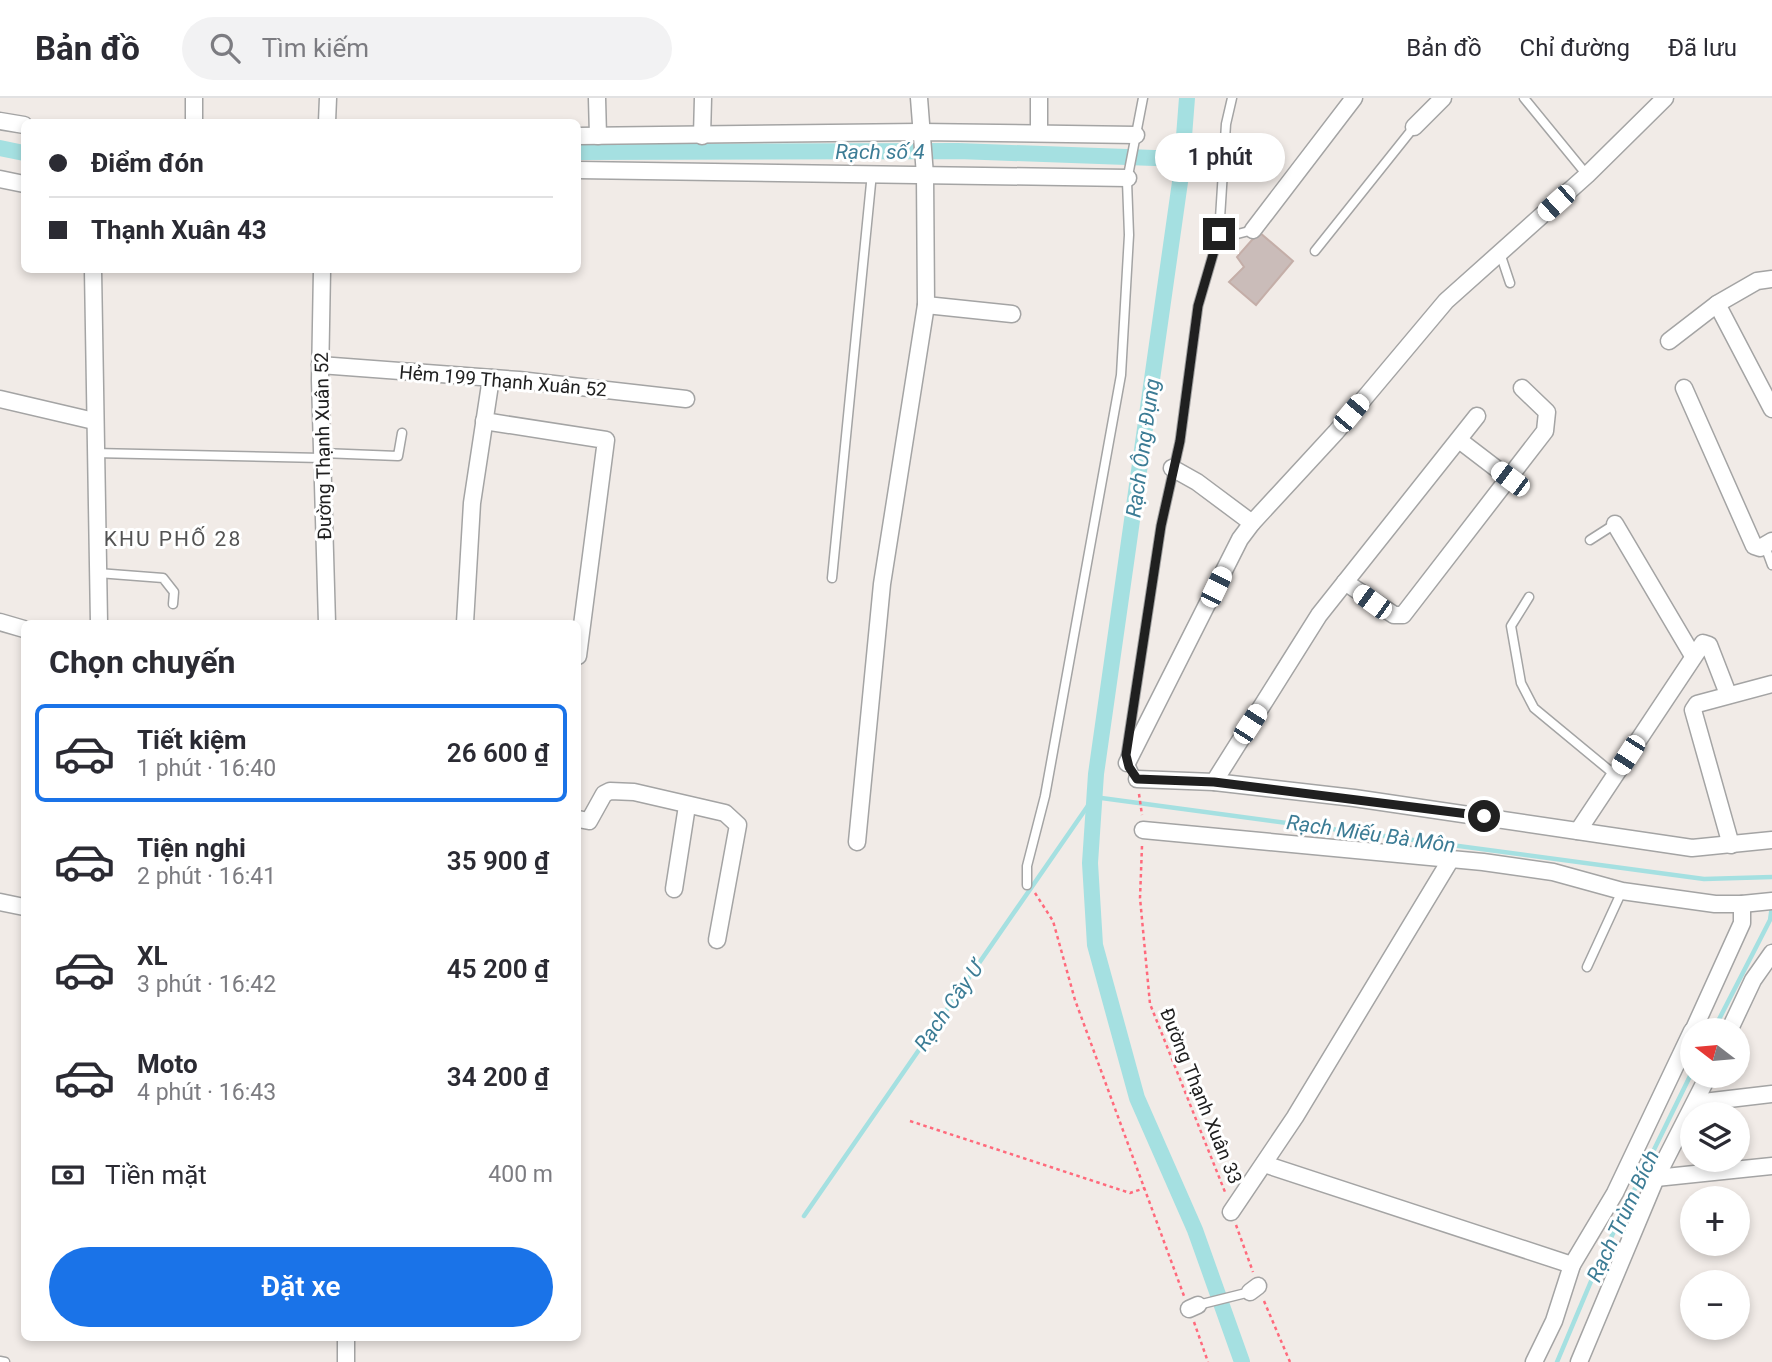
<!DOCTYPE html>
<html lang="vi">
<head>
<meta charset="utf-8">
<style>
	body { margin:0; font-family:Roboto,sans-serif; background:#f2f2f3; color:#2b2b33; height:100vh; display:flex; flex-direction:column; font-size:26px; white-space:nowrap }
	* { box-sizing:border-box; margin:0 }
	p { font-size:23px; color:#7c7c81 }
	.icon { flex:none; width:38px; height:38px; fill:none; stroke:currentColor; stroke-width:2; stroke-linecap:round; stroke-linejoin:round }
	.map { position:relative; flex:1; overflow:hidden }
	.drawer { position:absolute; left:21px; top:522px; width:560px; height:721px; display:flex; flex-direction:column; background:#fff; border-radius:10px; box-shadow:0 4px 10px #0003 }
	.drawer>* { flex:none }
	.guide { position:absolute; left:21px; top:21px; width:560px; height:154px; border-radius:10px; box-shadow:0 4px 10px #0003; display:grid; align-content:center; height:154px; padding:0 28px; background:#fff }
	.needle { width:46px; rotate:286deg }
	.buttons { position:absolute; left:1680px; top:920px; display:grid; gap:14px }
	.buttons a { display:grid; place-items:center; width:70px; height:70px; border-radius:50%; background:#fff; box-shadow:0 4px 10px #0003; font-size:35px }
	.end { position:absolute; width:32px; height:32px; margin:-16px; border:9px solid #202020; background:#fff; box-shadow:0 0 0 4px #fff }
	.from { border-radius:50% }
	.bubble { position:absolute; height:49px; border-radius:24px; background:#fff; box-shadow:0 4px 10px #0003; font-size:23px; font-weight:600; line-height:49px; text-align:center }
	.car { position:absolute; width:21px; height:42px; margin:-21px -10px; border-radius:9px; box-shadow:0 0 5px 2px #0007; background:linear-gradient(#fff 24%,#345 0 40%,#fff 0 76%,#345 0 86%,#fff 0) }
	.guide b { display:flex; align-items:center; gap:24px; height:66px; font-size:26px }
	.guide b+b { border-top:2px solid #e1e1e2 }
	.guide i { width:18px; height:18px; background:#2b2b33 }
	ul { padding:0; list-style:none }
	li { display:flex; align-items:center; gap:21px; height:98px; margin:0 14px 10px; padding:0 14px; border:4px solid transparent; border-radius:10px }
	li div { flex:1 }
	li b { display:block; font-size:26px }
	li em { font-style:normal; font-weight:600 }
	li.current { border-color:#1a73e8 }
	li>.icon { width:63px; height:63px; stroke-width:1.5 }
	h2 { padding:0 28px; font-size:32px; line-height:84px }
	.pay { display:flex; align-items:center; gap:18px; height:77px; padding:0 28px; font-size:26px }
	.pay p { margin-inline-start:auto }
	.cta { display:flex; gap:14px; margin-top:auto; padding:14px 28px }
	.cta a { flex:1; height:80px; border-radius:42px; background:#1a73e8; color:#fff; font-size:28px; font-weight:600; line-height:80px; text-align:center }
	header { display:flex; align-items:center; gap:42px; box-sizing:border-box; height:98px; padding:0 35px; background:#fff; border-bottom:2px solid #e1e1e2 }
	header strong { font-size:33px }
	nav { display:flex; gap:38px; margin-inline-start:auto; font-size:24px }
	.search { width:490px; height:63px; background:#f2f2f3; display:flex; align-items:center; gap:18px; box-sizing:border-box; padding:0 24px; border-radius:38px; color:#7c7c81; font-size:26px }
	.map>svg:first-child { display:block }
</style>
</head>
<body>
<header>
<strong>Bản đồ</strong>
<div class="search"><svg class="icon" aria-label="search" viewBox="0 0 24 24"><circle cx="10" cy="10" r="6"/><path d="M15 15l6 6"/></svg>Tìm kiếm</div>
<nav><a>Bản đồ</a><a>Chỉ đường</a><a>Đã lưu</a></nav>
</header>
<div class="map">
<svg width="1772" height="1264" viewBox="0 0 1772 1264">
	<rect width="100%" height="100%" fill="#f1ebe7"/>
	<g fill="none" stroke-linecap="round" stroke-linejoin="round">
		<!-- stream -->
		<g stroke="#a5e0e1" stroke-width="4.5">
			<polyline points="1713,933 1770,822 1772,808"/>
			<polyline points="804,1118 1094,699 1704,781 1772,779"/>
			<polyline points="1557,1264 1600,1162 1692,974"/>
		</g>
		<!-- canal -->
		<g stroke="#a5e0e1" stroke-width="16">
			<polyline points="1187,0 1181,77 1096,676 1090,765 1095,847 1137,1000 1195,1132 1242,1264"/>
			<polyline points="0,50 24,55"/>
			<polyline points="578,54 958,53 1182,61"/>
		</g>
	</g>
	<!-- building -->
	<polygon fill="#cabcb9" stroke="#c4aea8" stroke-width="2" points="1259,134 1293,163 1256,207 1229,184 1244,169 1237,159"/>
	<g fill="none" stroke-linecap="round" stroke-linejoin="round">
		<!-- service casing -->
		<g stroke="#a4a4a4" stroke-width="11">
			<g id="service">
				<polyline points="1524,0 1587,77"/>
				<polyline points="1218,141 1253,132"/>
				<polyline points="1315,153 1414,29"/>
				<polyline points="1500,155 1510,185"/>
				<polyline points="94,355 322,360"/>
				<polyline points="322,355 398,358 402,335"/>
				<polyline points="1590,442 1615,426"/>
				<polyline points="1765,448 1772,467"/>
				<polyline points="98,475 163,480 174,494 173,506"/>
				<polyline points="832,480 872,75"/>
				<polyline points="1529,499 1511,528 1521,585 1534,610 1615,677"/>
				<polyline points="1137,681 1126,657 1161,428 1180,343 1198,208 1219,136 1226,26 1232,0"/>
				<polyline points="1027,787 1027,768 1045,698 1121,277 1129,137 1127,83 1143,0"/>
				<polyline points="1587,869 1622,793"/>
				<polyline points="1198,1207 1250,1194"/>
				<polyline points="0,1263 5,1264"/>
			</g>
		</g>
		<!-- minor casing -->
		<g stroke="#a4a4a4" stroke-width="19">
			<g id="minor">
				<polyline points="194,0 194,24"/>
				<polyline points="597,0 598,38"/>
				<polyline points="919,0 925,77 926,207 1012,216"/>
				<polyline points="1039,0 1039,35"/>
				<polyline points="0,23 24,27"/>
				<polyline points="327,24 328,0"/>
				<polyline points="1414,29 1443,0"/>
				<polyline points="578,38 920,34 1136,37"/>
				<polyline points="702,38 703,0"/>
				<polyline points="578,72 1128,80"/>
				<polyline points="0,81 24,86"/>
				<polyline points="1253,132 1354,0"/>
				<polyline points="93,172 99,525"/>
				<polyline points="322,172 320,282 327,525"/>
				<polyline points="1772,181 1757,183 1717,206 1772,311"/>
				<polyline points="1669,243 1717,206"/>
				<polyline points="320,267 519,282 686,301"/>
				<polyline points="1684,290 1754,448 1760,450 1772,443"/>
				<polyline points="0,301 94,323"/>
				<polyline points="484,323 606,342 578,558"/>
				<polyline points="1459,342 1510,381"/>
				<polyline points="1252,425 1336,334 1446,203 1587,77 1665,0"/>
				<polyline points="1615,426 1693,558"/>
				<polyline points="1345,484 1394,517 1403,517 1545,333 1547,314 1522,290"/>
				<polyline points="0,524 24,531"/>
				<polyline points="465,525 472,405 491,280"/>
				<polyline points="1127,665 1240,441 1252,425 1197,384 1172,370"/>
				<polyline points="1137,681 1214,684 1354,700 1692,750 1772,742"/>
				<polyline points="1214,684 1319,517 1477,318"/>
				<polyline points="578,721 589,723 604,696 610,693 634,694 725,715 738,727 717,842"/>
				<polyline points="1143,732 1483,764 1553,774 1622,793 1715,806 1742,806 1742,825 1693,933"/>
				<polyline points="1578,733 1703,545 1709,547 1728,596"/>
				<polyline points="857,744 882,486 926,207"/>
				<polyline points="1731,747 1693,612 1697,606 1772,586"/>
				<polyline points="674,791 687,708"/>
				<polyline points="0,804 24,809"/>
				<polyline points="1742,806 1772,803"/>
				<polyline points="1729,933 1753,882 1772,855"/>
				<polyline points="1695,1005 1772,996"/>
				<polyline points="1264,1066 1572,1167"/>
				<polyline points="1656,1080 1772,1068"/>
				<polyline points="1231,1114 1295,1019 1451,761"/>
				<polyline points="1250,1194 1258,1188"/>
				<polyline points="1189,1211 1198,1207"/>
				<polyline points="346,1239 346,1264"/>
				<polyline points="1534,1264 1554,1223 1572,1167 1615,1095 1692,933"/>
				<polyline points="1579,1264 1656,1080 1708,978"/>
			</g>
		</g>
		<!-- path -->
		<g stroke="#ff6a7c" stroke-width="2.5" stroke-dasharray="3.5 3.5" stroke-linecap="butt">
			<polyline points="1139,696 1142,717"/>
			<polyline points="1142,748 1140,800 1150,906 1225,1094"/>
			<polyline points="1035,795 1053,823 1075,902 1184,1198"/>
			<polyline points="910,1023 1130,1095 1145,1090"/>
			<polyline points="1236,1127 1253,1174"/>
			<polyline points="1264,1203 1290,1264"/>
			<polyline points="1194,1224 1208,1264"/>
		</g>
		<!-- service -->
		<use href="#service" stroke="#fff" stroke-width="8"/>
		<!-- minor -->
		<use href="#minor" stroke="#fff" stroke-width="16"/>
	</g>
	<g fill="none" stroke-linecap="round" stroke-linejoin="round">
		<!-- route -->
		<polyline stroke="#202020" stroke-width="9" points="1219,136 1198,208 1180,343 1161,428 1126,657 1129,669 1137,681 1214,684 1484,718"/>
	</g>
	<g text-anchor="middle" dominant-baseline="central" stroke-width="6" stroke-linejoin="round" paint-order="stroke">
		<!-- street labels -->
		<g font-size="19" fill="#202020" stroke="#fff">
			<text transform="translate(503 283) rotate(5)">Hẻm 199 Thạnh Xuân 52</text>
			<text transform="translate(323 348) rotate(-91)">Đường Thạnh Xuân 52</text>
			<text transform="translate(1201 998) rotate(68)">Đường Thạnh Xuân 33</text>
		</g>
		<!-- water labels -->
		<g font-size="21" font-style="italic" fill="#3c7c95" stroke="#fff">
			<text x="880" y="54">Rạch số 4</text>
			<text transform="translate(1143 350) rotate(-82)">Rạch Ông Đụng</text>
			<text transform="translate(1371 736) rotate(8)">Rạch Miếu Bà Môn</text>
			<text transform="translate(949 908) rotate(-55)">Rạch Cây Ư</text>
			<text transform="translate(1623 1118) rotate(-65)">Rạch Trùm Bích</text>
		</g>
		<!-- neighbourhood labels -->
		<g font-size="21" letter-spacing="2" fill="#535353" stroke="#fff">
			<text x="173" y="441">KHU PHỐ 28</text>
		</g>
	</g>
</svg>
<div class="buttons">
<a><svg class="needle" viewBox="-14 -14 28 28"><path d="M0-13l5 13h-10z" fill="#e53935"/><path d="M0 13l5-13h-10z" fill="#7c7c81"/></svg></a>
<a><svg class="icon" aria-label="layers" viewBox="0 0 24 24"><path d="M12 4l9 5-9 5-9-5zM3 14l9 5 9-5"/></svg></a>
<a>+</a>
<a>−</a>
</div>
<i class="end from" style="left:1484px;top:718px"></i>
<i class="end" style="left:1219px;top:136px"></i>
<div class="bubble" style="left:1155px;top:35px;width:130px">1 phút</div>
<i class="car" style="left:1556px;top:105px;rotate:228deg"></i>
<i class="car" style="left:1351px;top:315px;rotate:40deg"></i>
<i class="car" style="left:1510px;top:381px;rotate:307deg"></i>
<i class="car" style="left:1216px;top:489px;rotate:26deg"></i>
<i class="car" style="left:1372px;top:504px;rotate:306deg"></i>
<i class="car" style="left:1250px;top:626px;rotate:33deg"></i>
<i class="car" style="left:1628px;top:657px;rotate:213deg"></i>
<div class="guide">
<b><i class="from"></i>Điểm đón</b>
<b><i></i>Thạnh Xuân 43</b>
</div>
<section class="drawer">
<h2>Chọn chuyến</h2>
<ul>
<li class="current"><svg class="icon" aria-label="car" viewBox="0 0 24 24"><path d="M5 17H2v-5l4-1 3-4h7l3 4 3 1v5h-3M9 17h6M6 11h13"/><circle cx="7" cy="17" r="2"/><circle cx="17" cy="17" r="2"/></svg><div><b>Tiết kiệm</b><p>1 phút · 16:40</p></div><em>26 600 ₫</em></li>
<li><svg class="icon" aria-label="car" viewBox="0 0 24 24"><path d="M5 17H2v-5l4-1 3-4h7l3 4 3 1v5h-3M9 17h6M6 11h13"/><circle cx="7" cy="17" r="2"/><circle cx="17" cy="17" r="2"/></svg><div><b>Tiện nghi</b><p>2 phút · 16:41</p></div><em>35 900 ₫</em></li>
<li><svg class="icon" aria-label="car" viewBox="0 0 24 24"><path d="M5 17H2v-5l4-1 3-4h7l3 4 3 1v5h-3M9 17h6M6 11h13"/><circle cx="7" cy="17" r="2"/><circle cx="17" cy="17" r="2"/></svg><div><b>XL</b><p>3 phút · 16:42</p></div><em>45 200 ₫</em></li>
<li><svg class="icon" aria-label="car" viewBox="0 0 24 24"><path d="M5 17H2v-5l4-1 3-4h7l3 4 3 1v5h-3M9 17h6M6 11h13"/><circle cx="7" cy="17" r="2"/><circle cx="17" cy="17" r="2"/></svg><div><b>Moto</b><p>4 phút · 16:43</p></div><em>34 200 ₫</em></li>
</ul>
<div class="pay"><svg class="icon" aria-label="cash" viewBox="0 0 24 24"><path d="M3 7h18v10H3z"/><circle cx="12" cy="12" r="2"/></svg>Tiền mặt<p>400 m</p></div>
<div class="cta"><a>Đặt xe</a></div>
</section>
</div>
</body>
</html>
